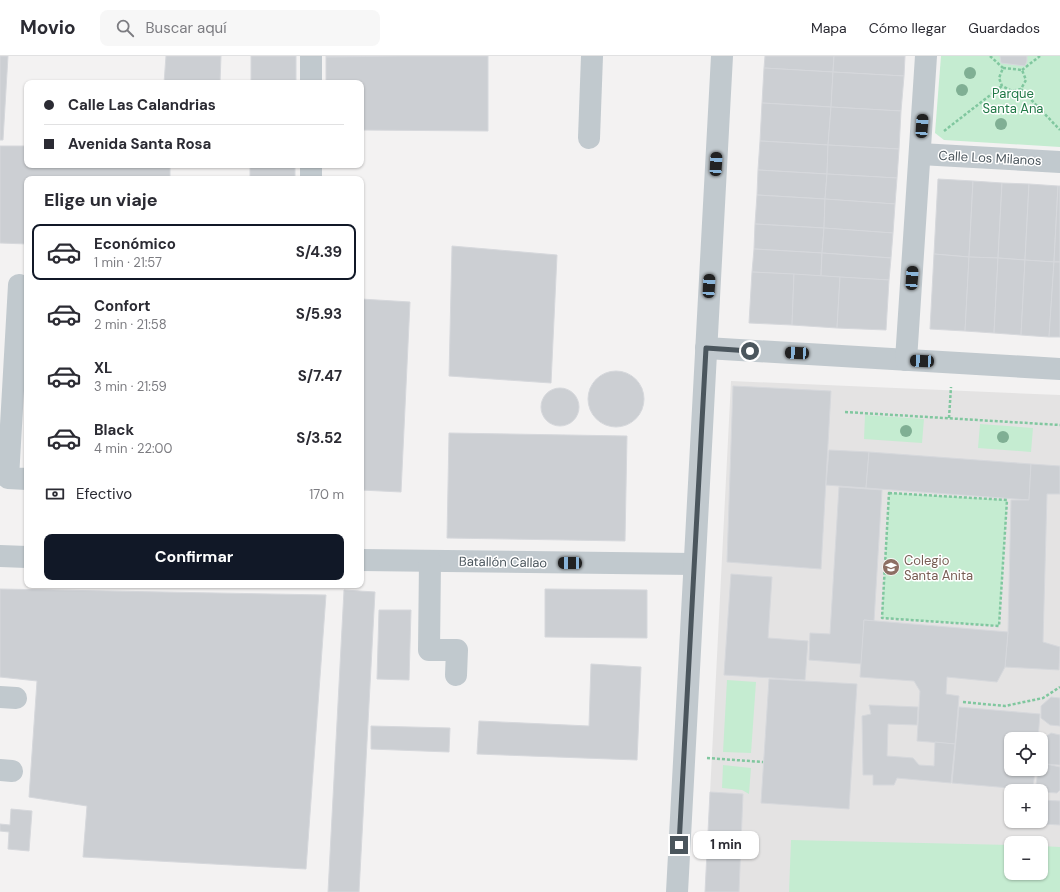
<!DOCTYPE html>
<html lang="es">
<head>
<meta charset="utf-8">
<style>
	body { margin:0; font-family:"DM Sans",sans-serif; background:#f7f7f7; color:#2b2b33; height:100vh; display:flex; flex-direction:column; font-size:15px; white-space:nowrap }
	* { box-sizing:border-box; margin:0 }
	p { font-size:13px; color:#7c7c81 }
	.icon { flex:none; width:22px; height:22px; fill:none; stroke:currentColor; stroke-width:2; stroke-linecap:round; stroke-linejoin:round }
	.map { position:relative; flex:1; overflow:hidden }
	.sheet { position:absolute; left:24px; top:120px; width:340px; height:412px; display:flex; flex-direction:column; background:#fff; border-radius:8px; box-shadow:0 1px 3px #0004 }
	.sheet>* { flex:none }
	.hud { position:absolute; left:24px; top:24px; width:340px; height:88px; border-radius:8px; box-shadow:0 1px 3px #0004; display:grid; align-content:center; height:88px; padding:0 20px; background:#fff }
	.fabs { position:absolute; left:1004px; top:676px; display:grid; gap:8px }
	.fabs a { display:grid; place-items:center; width:44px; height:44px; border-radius:8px; background:#fff; box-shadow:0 1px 3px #0004; font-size:20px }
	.end { position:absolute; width:18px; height:18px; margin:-9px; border:5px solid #4b565d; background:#fff; box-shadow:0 0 0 2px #fff }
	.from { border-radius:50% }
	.bubble { position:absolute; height:28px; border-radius:8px; background:#fff; box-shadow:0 1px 3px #0004; font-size:13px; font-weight:700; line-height:28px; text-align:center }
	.car { position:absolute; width:12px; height:24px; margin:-12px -6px; border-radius:5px; box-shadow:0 0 3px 1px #0007; background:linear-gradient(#222 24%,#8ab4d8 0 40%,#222 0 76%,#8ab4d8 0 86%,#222 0) }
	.hud b { display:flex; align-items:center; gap:14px; height:38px; font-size:15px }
	.hud b+b { border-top:1px solid #e1e1e2 }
	.hud i { width:10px; height:10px; background:#2b2b33 }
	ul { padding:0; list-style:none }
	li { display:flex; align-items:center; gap:12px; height:56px; margin:0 8px 6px; padding:0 12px; border:2px solid transparent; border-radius:8px }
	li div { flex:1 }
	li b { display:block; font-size:15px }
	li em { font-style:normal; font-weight:700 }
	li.selected { border-color:#111827 }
	li>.icon { width:36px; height:36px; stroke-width:1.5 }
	h2 { padding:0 20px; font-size:18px; line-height:48px }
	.pay { display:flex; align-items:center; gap:10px; height:44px; padding:0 20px; font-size:15px }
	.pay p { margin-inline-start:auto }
	.cta { display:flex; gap:8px; margin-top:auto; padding:8px 20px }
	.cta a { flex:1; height:46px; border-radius:8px; background:#111827; color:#fff; font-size:16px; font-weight:700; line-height:46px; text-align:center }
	header { display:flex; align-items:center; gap:24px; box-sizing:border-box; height:56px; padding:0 20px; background:#fff; border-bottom:1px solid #e1e1e2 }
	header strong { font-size:19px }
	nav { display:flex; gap:22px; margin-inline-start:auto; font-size:14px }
	.search { width:280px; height:36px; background:#f7f7f7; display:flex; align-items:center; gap:10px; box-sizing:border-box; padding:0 14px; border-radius:8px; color:#7c7c81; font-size:15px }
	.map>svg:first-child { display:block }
</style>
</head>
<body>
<header>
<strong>Movio</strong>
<div class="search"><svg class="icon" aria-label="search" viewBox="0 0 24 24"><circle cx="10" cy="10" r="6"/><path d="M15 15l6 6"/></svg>Buscar aquí</div>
<nav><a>Mapa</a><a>Cómo llegar</a><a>Guardados</a></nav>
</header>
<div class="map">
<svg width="1060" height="836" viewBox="0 0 1060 836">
	<rect width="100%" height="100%" fill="#f3f2f2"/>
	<!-- education -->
	<path fill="#e4e3e3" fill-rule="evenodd" d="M731,325L1060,339V836H705ZM1011,683H1041V713H1011ZM1011,735H1041V765H1011ZM1011,787H1041V817H1011Z"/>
	<!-- green -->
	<g fill="#c5ecd1">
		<polygon points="941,0 1060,0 1060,91 944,84 935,77"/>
		<polygon points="865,359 924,363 922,387 864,383"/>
		<polygon points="980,368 1033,372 1031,396 978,392"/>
		<polygon points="889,437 1007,444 999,570 882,562"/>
		<polygon points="727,624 756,626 751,697 723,696"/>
		<polygon points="723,709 751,712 749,738 742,734 722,732"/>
		<polygon points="791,784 1011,789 1011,817 1041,817 1041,790 1060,791 1060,836 789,836"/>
	</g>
	<!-- building -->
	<g fill="#cccfd3" stroke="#d6d8dc">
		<polygon points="0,0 8,0 3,84 0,84"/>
		<polygon points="166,0 221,0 220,27 164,27"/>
		<rect x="251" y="0" width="45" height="27"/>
		<polygon points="326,0 401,0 326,1"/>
		<polygon points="401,0 488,0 488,75 361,74 361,27 326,27 326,1"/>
		<polygon points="765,0 834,0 833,16 764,12"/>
		<polygon points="834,0 905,0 904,20 833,16"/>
		<polygon points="1000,0 1027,0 1027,5 1025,10 1001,7"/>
		<polygon points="764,12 833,16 831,51 762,47"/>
		<polygon points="833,16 904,20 901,55 831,51"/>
		<polygon points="762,47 831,51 828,89 760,85"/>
		<polygon points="831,51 901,55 899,93 828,89"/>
		<polygon points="760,85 828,89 827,118 758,114"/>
		<polygon points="828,89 899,93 897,122 827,118"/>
		<polygon points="0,90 27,90 27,109 170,109 170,123 27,123 27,188 0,187"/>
		<rect x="250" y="109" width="45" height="14"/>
		<polygon points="758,114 827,118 825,143 757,139"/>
		<polygon points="827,118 897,122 895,148 825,143"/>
		<polygon points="938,123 973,125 969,201 934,198"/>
		<polygon points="973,125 1002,127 998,202 969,201"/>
		<polygon points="1002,127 1029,128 1025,204 998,202"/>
		<polygon points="1029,128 1058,130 1054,206 1025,204"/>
		<polygon points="1058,130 1060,130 1060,206 1054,206"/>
		<polygon points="757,139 825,143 824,172 755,168"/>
		<polygon points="825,143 895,148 893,177 824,172"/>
		<polygon points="755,168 824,172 822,197 754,193"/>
		<polygon points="824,172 893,177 891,202 822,197"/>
		<polygon points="452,190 557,199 551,327 449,320"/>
		<polygon points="754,193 822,197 821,220 752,216"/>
		<polygon points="822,197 891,202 889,224 821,220"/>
		<polygon points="934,198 969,201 965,275 930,273"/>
		<polygon points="969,201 998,202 994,277 965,275"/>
		<polygon points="998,202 1025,204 1021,279 994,277"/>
		<polygon points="1025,204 1054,206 1049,281 1021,279"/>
		<polygon points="1054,206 1060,206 1060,281 1049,281"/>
		<polygon points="752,216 794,218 792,269 749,267"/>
		<polygon points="794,218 840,221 837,272 792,269"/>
		<polygon points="840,221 889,224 886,274 837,272"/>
		<polygon points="361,243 410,246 401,436 361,434"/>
		<circle cx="616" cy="343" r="28"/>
		<polygon points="733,330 831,335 821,513 727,506"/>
		<circle cx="560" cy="351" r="19"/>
		<polygon points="449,377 627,380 625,485 447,482"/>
		<polygon points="829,394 869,396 866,432 826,429"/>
		<polygon points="869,396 1031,408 1029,444 866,432"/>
		<polygon points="1031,408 1060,410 1060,438 1047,438 1043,586 1060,591 1059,614 1005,611 1008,576 1011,444 1029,444"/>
		<polygon points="839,431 882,434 874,565 864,564 862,608 809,604 810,577 830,578"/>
		<polygon points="731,518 772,521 768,582 808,585 805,624 724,619"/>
		<polygon points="0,533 326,539 306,813 83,801 87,750 29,741 37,625 0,621"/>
		<polygon points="545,533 647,534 647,582 545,581"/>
		<polygon points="344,534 375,536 359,836 328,836"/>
		<polygon points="379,554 411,554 409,624 377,623"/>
		<polygon points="864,564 1008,576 1005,611 997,626 947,621 946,638 959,640 955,688 917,685 920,635 914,625 860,621"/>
		<polygon points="591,608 641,611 637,704 477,698 479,665 589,670"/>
		<polygon points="769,623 857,628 849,753 761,747"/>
		<polygon points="1051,641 1060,642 1060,670 1050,669 1041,662 1041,650"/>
		<polygon points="869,649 918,651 917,669 888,668 887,700 913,702 919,709 934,710 935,686 955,688 951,727 897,722 894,729 873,729 873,719 863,719 862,660 871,658"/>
		<polygon points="959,651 1040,658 1038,683 1011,683 1011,713 1035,713 1033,734 952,727"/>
		<polygon points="371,670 450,672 449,696 371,693"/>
		<polygon points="1051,677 1060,679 1060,709 1059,709 1046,708 1041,704 1041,684"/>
		<polygon points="1046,708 1060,711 1060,734 1057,737 1043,736 1036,728 1038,716"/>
		<polygon points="710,736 743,738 739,836 705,836"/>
		<polygon points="1041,744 1060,745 1060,769 1027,767 1028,765 1041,765"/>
		<polygon points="11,753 32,755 29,795 8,793 9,776 0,775 0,768 10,769"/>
	</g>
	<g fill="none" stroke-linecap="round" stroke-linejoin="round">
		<!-- path -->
		<g stroke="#80c79f" stroke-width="2.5" stroke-dasharray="3 2" stroke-linecap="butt">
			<polyline points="990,0 1003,12"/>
			<polygon points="1003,12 1022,14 1026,24 1021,33 1012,35 1002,30 999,22"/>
			<polyline points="1022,14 1040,0"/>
			<polyline points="1021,33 1060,74"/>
			<polyline points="944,75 1002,30"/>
			<polyline points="845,356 1060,369"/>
			<polyline points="949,362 951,331"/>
			<polygon points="889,437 1007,444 999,570 882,562"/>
			<polyline points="963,646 1005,650 1043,642 1060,631"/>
			<polyline points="707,702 763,706"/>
		</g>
		<!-- minor -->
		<g stroke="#c1c9ce" stroke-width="22">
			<polyline points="311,27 311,0"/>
			<polyline points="589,82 592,0"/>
			<polyline points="920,98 1060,106"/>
			<polyline points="311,123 311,109"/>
			<polyline points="19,229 8,422 27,423"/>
			<polyline points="706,292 1060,313"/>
			<polyline points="906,304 926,0"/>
			<polyline points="0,500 27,501"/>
			<polyline points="361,504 694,508"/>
			<polyline points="430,505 429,594 457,594 456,619"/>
			<polyline points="0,641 16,642"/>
			<polyline points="0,714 12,715"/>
			<polyline points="677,836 722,0"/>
		</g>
	</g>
	<!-- trees -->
	<g fill="#80af94">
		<circle cx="970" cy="17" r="6"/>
		<circle cx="962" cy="34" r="6"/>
		<circle cx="1001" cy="68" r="6"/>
		<circle cx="906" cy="375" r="6"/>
		<circle cx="1003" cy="381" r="6"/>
	</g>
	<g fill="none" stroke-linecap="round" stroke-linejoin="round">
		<!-- route -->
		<polyline stroke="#4b565d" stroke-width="5" points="679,789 706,292 750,295"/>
	</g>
	<!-- icons -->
	<defs>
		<g id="school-disc" transform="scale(0.9)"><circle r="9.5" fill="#8d6e63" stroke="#fff"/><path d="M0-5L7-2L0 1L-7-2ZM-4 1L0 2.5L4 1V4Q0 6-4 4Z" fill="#fff"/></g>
	</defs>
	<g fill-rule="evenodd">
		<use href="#school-disc" x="891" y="511"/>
	</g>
	<g text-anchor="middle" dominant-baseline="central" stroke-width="3" stroke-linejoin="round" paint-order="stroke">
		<!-- park labels -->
		<g font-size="13" fill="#217947" stroke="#fff">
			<text x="1013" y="37">Parque<tspan x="1013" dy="15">Santa Ana</tspan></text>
		</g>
		<!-- street labels -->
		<g font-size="13" fill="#4b565d" stroke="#fff">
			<text transform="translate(990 102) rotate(3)">Calle Los Milanos</text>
			<text transform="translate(503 506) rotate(1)">Batallón Callao</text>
		</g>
		<!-- education labels -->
		<g font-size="13" fill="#785e54" stroke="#fff" text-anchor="start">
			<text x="904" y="504">Colegio<tspan x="904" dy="15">Santa Anita</tspan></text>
		</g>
	</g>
</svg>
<div class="fabs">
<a><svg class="icon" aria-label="locate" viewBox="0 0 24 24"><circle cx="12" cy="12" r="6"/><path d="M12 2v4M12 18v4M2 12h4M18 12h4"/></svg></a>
<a>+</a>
<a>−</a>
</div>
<i class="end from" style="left:750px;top:295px"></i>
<i class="end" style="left:679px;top:789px"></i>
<div class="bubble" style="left:693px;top:775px;width:66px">1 min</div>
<i class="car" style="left:922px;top:70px;rotate:4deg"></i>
<i class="car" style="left:716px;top:108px;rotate:3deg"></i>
<i class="car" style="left:912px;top:222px;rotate:4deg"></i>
<i class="car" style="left:709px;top:230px;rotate:3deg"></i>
<i class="car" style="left:797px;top:297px;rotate:273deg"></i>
<i class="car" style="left:922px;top:305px;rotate:273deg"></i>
<i class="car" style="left:570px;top:507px;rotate:271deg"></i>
<div class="hud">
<b><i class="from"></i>Calle Las Calandrias</b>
<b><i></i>Avenida Santa Rosa</b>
</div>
<section class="sheet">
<h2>Elige un viaje</h2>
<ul>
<li class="selected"><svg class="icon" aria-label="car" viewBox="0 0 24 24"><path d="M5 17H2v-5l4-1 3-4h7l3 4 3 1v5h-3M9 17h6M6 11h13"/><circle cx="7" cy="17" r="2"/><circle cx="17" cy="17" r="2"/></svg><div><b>Económico</b><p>1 min · 21:57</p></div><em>S/4.39</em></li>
<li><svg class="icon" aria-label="car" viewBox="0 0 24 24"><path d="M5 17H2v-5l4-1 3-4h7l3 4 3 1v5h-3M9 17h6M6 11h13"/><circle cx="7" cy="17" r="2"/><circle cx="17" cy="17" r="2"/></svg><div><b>Confort</b><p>2 min · 21:58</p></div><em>S/5.93</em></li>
<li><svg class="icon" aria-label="car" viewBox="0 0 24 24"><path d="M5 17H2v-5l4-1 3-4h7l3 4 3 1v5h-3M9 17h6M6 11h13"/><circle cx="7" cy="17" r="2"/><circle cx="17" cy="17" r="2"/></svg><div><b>XL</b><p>3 min · 21:59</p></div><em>S/7.47</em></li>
<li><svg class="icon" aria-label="car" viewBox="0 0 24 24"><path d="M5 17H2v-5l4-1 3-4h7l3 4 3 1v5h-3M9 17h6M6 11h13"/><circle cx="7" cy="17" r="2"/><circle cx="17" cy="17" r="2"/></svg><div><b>Black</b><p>4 min · 22:00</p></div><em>S/3.52</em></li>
</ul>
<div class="pay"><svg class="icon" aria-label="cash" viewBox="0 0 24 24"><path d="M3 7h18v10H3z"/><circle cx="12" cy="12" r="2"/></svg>Efectivo<p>170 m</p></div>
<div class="cta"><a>Confirmar</a></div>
</section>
</div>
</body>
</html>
